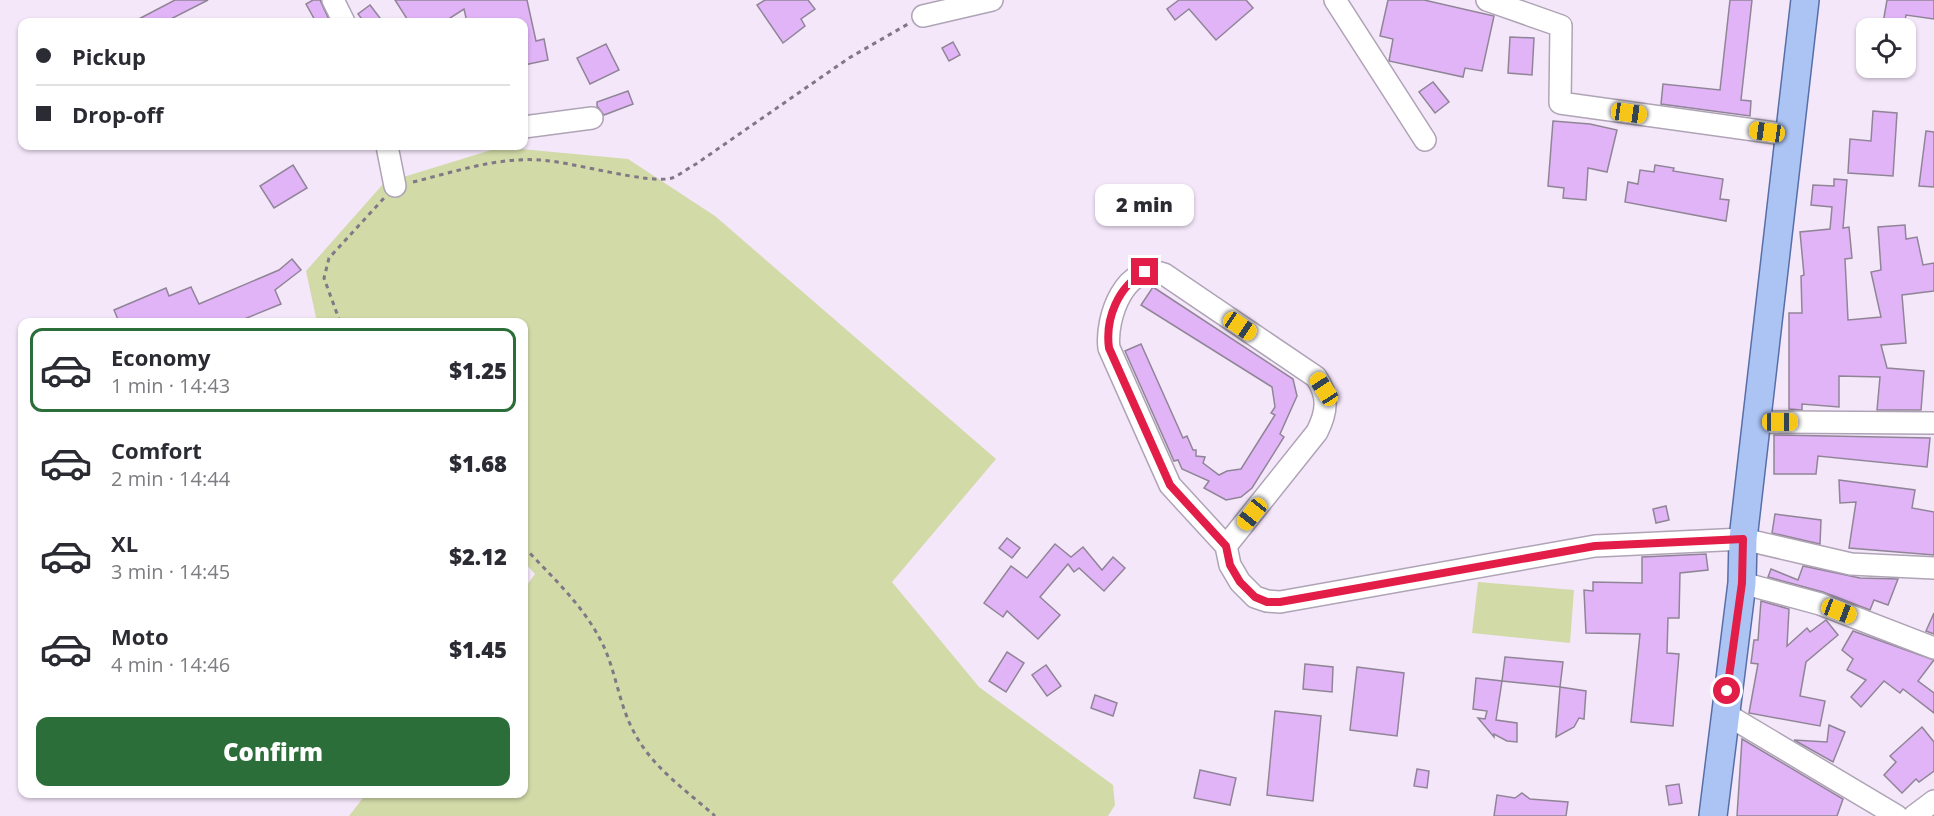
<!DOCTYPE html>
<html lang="en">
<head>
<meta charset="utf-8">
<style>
	body { margin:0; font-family:"Open Sans",sans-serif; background:#f7f7f7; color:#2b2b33; height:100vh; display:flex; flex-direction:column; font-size:22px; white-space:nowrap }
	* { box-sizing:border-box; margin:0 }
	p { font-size:20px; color:#7c7c81 }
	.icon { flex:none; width:33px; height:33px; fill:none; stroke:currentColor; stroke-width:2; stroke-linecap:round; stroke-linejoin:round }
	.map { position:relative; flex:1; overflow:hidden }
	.drawer { position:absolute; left:18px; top:318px; width:510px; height:480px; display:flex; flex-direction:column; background:#fff; border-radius:12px; box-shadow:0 2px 4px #0004 }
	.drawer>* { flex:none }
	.banner { position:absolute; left:18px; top:18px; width:510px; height:132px; border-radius:12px; box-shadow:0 2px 4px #0004; display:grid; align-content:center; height:132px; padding:0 18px; background:#fff }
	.controls { position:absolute; left:1856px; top:18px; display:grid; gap:12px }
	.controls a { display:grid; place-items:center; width:60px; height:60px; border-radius:12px; background:#fff; box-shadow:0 2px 4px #0004; font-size:30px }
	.end { position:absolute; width:27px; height:27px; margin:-14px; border:8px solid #e11d48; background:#fff; box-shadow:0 0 0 3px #fff }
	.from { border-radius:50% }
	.bubble { position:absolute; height:42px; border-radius:12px; background:#fff; box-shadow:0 2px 4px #0004; font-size:20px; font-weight:800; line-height:42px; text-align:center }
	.car { position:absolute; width:18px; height:36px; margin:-18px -9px; border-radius:8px; box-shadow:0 0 4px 2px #0007; background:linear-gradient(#f5c518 24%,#345 0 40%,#f5c518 0 76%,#345 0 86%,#f5c518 0) }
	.banner b { display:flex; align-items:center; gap:21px; height:57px; font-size:22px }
	.banner b+b { border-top:2px solid #e1e1e2 }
	.banner i { width:15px; height:15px; background:#2b2b33 }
	ul { padding:10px 0 0; list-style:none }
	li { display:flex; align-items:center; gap:18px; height:84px; margin:0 12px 9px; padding:0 6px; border:3px solid transparent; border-radius:12px }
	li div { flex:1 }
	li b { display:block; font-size:22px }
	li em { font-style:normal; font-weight:800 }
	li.active { border-color:#2b6e39 }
	li>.icon { width:54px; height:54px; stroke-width:1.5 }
	.action { display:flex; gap:12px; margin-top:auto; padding:12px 18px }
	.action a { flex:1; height:69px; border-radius:12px; background:#2b6e39; color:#fff; font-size:24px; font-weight:800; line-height:69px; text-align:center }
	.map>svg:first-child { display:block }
</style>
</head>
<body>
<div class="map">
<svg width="1934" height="816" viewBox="0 0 1934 816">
	<rect width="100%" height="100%" fill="#f4e7fa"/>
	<!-- green -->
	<g fill="#d2daa8">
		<polygon points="501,147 628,159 715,216 996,459 892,582 979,687 1113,785 1115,805 1108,816 349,816 366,794 524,794 524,589 535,574 524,562 524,322 317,322 306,271 384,183"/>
		<polygon points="1478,582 1574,590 1570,643 1472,633"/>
	</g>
	<!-- building -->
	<g fill="#e1b4f7" stroke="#908596" stroke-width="1.5">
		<polygon points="175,0 208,0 165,22 133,22"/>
		<polygon points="313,0 320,0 330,22 316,22 306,4"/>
		<polygon points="395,0 527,0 536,41 544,39 548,60 524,65 524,22 467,22 464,9 444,22 409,22"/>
		<polygon points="765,0 808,0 815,9 801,19 805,26 783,43 757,5"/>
		<polygon points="1179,0 1246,0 1253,8 1216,40 1189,9 1175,20 1167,9"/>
		<polygon points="1388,0 1424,0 1494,16 1482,71 1465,68 1463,77 1389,61 1393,39 1380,36"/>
		<polygon points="1730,0 1752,0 1741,100 1751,101 1750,116 1661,104 1663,84 1720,90"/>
		<polygon points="1887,0 1934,0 1934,19 1906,15 1904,26 1883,23"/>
		<polygon points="370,5 383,22 364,22 358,14"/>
		<polygon points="1510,37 1534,38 1532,75 1508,73"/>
		<polygon points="953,42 960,55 949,61 942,48"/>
		<polygon points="606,44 619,70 590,84 577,58"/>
		<polygon points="1433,82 1449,102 1435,113 1419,92"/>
		<polygon points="628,91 633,104 604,115 597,106 597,102"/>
		<polygon points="1873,111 1897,113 1893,176 1848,173 1850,139 1871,141"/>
		<polygon points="1553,121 1590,124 1617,130 1607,172 1588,168 1586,200 1563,198 1564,188 1548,186"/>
		<polygon points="1926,131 1934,132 1934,187 1919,186"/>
		<polygon points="293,165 307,188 274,208 260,186"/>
		<polygon points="1655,165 1674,168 1673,171 1723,179 1720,199 1729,200 1726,221 1625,202 1628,182 1638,184 1640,170 1654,172"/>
		<polygon points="1834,179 1847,180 1843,228 1849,227 1852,258 1845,259 1848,320 1881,317 1871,272 1881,270 1878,227 1905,225 1906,239 1917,237 1923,265 1934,263 1934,291 1902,295 1906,343 1881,345 1887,368 1924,371 1921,410 1877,410 1880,377 1839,376 1839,407 1802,404 1802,410 1789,409 1789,313 1802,313 1801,276 1804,275 1800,232 1830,229 1832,207 1811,205 1813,185 1834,186"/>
		<polygon points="292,259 301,270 275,290 281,304 237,322 119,322 114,310 166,288 169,296 191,287 199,304 279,270"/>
		<polygon points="1153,287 1293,379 1297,396 1280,434 1284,437 1252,488 1241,497 1226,500 1204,488 1209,481 1182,469 1178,460 1174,461 1125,351 1141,344 1183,438 1187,436 1193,450 1196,450 1196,456 1205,457 1203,463 1219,475 1227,471 1241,469 1275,415 1271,413 1275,407 1272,387 1141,305"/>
		<polygon points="1774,435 1930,438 1927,467 1818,456 1816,474 1774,474"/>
		<polygon points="1839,480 1915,490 1912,508 1934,512 1934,555 1849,548 1856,502 1840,503"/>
		<polygon points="1666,506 1669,520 1656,523 1653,509"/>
		<polygon points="1775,514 1821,520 1820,544 1772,533"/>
		<polygon points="1007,538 1020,548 1012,558 999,548"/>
		<polygon points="1055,544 1071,557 1083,547 1102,570 1113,557 1125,568 1104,591 1079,568 1074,572 1068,564 1040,597 1060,615 1038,639 1007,611 1003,617 984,603 1011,566 1027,578"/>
		<polygon points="1706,554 1708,570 1680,573 1679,618 1668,618 1667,653 1679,654 1673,726 1631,722 1640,634 1586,633 1584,590 1593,591 1593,582 1642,583 1642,557"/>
		<polygon points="1803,566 1860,578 1898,579 1888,605 1874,600 1870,610 1823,592 1768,577 1771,569 1798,580"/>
		<polygon points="1761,601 1789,609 1787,646 1807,628 1810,632 1826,620 1838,635 1806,662 1800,696 1825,701 1820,726 1749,713 1758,664 1751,663 1754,640 1758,640"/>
		<polygon points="1934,613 1934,634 1926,631"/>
		<polygon points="1853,631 1934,660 1918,681 1934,693 1934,713 1903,689 1900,693 1884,681 1861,707 1851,697 1866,680 1847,670 1853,659 1842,650"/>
		<polygon points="1007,652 1024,663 1006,692 989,681"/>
		<polygon points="1505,657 1563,662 1560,687 1502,681"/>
		<polygon points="1305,664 1333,667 1332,692 1303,689"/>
		<polygon points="1046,665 1061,686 1047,696 1032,675"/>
		<polygon points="1357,667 1404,673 1397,736 1350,730"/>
		<polygon points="1476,678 1502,681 1496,720 1517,723 1517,742 1507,741 1494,734 1494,737 1478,718 1485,719 1487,711 1473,709"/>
		<polygon points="1560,687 1586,691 1584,719 1579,718 1574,727 1556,737"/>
		<polygon points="1095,695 1117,703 1113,716 1091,708"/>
		<polygon points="1275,711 1321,716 1313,801 1267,795"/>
		<polygon points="1829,725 1845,732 1833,762 1794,740 1827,742"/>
		<polygon points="1922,727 1934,742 1934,771 1919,782 1916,779 1902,793 1884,775 1896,762 1890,756"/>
		<polygon points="1742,739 1843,799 1837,816 1737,816"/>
		<polygon points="1417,769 1429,771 1427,788 1414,786"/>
		<polygon points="1200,770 1236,778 1230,805 1194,798"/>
		<polygon points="1679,784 1682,803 1669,805 1666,786"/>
		<polygon points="1522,793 1530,799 1568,802 1566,816 1494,816 1497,795 1515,798"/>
	</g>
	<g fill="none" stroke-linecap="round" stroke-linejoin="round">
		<!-- minor casing -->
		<g stroke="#afa4b6" stroke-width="24">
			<g id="minor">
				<polyline points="333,0 344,22"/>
				<polyline points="1335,0 1425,140"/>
				<polyline points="1487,0 1561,26 1560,103 1790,135"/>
				<polyline points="923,16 992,0"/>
				<polyline points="524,127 592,118"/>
				<polyline points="387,146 395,186"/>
				<polyline points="1757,422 1934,423"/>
				<path d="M1226,546L1317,432C1327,412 1329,396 1316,377L1164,274C1126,260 1105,318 1109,348L1170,485L1226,546L1230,565L1240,582L1255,597L1267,601L1280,602L1595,546L1743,539L1851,564L1934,568"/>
				<polyline points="1742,583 1820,604 1934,648"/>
				<polyline points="1724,713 1897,816"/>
				<polyline points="1914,816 1934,801"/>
			</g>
		</g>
		<!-- major casing -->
		<g stroke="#576fa6" stroke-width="30">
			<polyline id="major" points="1713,816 1742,583 1743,539 1805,0"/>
		</g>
		<!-- path -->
		<g stroke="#817885" stroke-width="3" stroke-dasharray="4.5 4.5" stroke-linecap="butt">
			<path d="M413,182C454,172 497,157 540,160C569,161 650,185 672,178C680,175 688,168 696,164L849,58L908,24"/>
			<polyline points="340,322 324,278 329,258 385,197"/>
			<path d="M524,547C551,576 581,603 600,639C616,668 618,704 635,734C653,768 687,791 715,816"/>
		</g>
		<!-- minor -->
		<use href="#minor" stroke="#fff" stroke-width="21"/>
		<!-- major -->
		<use href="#major" stroke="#acc4f4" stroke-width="27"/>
	</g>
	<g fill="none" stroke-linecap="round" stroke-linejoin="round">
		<!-- route -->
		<path stroke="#e11d48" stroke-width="8" d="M1145,272C1118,286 1105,319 1109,348L1170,485L1226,546L1230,565L1240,582L1255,597L1267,602H1280L1595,546L1743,539L1742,583L1727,691"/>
	</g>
</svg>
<div class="controls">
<a><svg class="icon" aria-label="locate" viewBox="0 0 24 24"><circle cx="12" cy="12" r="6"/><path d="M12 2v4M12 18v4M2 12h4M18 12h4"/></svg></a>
</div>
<i class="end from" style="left:1727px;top:691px"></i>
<i class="end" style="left:1145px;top:272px"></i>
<div class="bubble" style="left:1095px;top:184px;width:99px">2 min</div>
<i class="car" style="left:1629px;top:113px;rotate:98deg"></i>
<i class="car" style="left:1767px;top:132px;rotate:278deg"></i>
<i class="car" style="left:1240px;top:326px;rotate:124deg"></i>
<i class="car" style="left:1324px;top:389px;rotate:327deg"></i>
<i class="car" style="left:1780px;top:422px;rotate:90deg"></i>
<i class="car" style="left:1252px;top:514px;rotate:219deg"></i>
<i class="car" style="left:1839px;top:611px;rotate:111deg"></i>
<div class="banner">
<b><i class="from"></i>Pickup</b>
<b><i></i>Drop-off</b>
</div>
<section class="drawer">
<ul>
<li class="active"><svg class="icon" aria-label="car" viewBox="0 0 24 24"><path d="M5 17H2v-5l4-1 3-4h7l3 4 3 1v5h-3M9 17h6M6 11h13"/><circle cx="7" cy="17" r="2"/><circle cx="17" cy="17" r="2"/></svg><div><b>Economy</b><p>1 min · 14:43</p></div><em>$1.25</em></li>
<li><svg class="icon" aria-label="car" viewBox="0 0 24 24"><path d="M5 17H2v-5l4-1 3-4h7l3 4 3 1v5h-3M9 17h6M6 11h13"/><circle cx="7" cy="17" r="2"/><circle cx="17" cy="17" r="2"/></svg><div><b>Comfort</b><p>2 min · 14:44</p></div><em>$1.68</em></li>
<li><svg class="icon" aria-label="car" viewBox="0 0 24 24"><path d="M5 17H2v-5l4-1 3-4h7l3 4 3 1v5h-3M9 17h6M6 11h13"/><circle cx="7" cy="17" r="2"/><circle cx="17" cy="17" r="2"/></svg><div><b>XL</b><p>3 min · 14:45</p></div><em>$2.12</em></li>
<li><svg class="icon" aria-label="car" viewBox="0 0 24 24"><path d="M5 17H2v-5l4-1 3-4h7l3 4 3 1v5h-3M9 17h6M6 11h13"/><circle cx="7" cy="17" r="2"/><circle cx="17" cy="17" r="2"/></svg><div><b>Moto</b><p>4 min · 14:46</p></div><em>$1.45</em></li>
</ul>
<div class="action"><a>Confirm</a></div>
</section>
</div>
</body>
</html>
